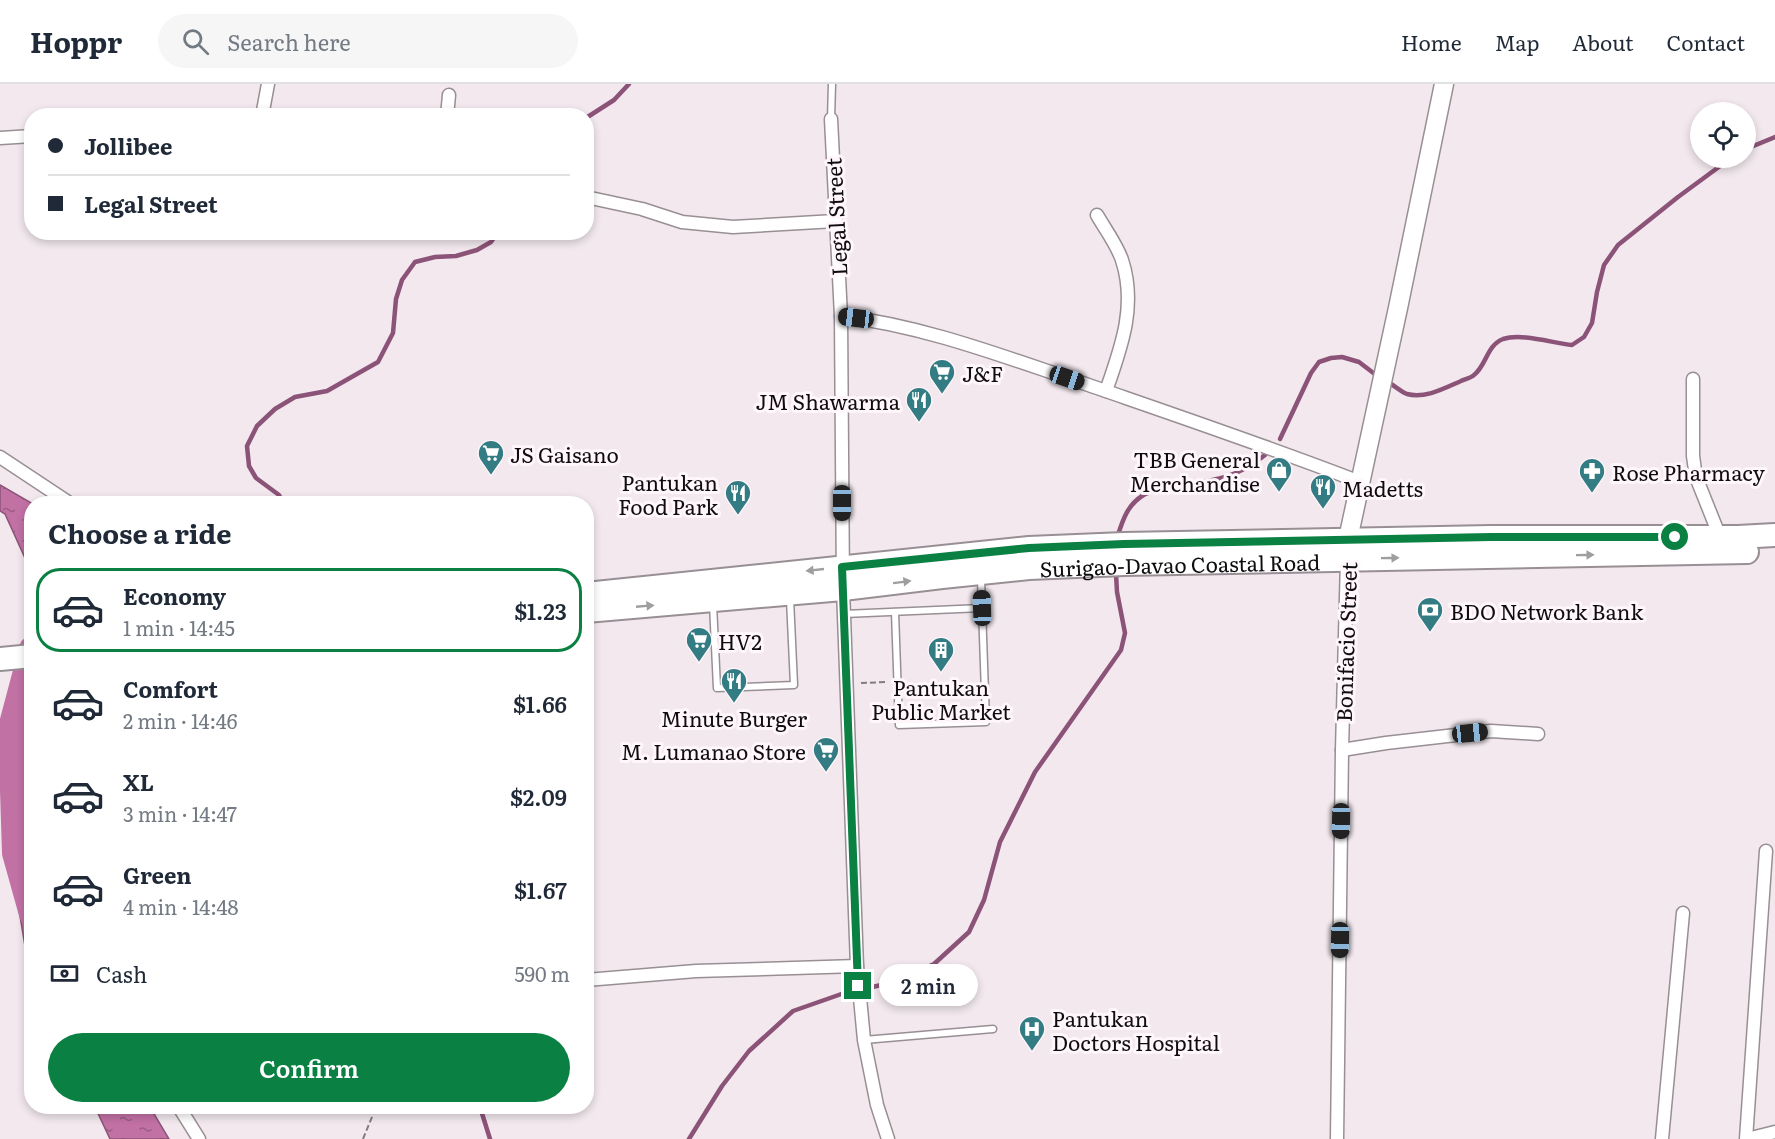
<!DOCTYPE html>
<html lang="en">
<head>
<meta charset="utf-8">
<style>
	body { margin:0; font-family:Literata,serif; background:#f6f6f7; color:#1f2937; height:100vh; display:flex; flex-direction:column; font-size:22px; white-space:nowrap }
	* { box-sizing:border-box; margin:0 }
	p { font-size:20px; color:#747a83 }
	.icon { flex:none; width:33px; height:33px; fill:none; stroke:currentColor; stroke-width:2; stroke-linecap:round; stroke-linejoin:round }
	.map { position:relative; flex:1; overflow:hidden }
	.drawer { position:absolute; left:24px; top:412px; width:570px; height:618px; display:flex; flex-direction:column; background:#fff; border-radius:24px; box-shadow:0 3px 9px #0003 }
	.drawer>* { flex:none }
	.hud { position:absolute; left:24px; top:24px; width:570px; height:132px; border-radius:24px; box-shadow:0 3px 9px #0003; display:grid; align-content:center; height:132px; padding:0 24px; background:#fff }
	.fabs { position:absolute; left:1690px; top:18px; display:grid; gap:12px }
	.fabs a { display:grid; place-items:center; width:66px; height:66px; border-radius:50%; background:#fff; box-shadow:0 3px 9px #0003; font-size:30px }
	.end { position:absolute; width:27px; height:27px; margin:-14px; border:8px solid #0b8043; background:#fff; box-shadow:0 0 0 3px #fff }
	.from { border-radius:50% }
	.bubble { position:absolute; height:42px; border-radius:21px; background:#fff; box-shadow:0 3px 9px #0003; font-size:20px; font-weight:600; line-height:42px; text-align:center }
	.car { position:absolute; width:18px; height:36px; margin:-18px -9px; border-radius:8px; box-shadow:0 0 4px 2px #0007; background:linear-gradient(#222 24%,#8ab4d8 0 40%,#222 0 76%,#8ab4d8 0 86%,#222 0) }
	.hud b { display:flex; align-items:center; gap:21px; height:57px; font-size:22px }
	.hud b+b { border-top:2px solid #e0e1e3 }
	.hud i { width:15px; height:15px; background:#1f2937 }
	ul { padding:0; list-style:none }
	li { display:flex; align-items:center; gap:18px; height:84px; margin:0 12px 9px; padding:0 12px; border:3px solid transparent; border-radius:24px }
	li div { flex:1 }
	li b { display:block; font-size:22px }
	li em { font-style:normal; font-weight:600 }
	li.selected { border-color:#0b8043 }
	li>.icon { width:54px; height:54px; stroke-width:1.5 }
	h2 { padding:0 24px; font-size:27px; line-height:72px }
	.pay { display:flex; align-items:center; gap:15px; height:66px; padding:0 24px; font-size:22px }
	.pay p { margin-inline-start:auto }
	.cta { display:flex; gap:12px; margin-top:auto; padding:12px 24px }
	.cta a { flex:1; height:69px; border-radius:36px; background:#0b8043; color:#fff; font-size:24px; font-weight:600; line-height:69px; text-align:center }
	header { display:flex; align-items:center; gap:36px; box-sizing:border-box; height:84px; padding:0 30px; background:#fff; border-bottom:2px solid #e0e1e3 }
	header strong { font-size:28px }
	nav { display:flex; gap:33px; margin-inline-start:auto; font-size:21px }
	.search { width:420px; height:54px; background:#f6f6f7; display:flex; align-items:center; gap:15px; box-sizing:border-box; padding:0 21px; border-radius:33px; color:#747a83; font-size:22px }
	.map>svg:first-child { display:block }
</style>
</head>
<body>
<header>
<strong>Hoppr</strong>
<div class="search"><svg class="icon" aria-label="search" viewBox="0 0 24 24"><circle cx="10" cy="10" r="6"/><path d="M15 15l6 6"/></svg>Search here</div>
<nav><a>Home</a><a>Map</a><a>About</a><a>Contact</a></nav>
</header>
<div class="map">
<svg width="1775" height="1055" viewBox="0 0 1775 1055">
	<defs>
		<pattern id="water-ripples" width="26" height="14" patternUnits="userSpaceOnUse" patternTransform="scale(1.5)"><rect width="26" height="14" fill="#c271a5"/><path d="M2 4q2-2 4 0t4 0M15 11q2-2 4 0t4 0" fill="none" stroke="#9c5b85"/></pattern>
	</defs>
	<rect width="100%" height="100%" fill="#f2e8ee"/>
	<!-- water -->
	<g fill="url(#water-ripples)" stroke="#8c5378" stroke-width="1.5">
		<polygon points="0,401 33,420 32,420 31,522 29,483 5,430 0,427"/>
		<polygon points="31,742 31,877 25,862 16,808"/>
		<polygon points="95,1023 150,1023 169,1055 110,1055"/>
	</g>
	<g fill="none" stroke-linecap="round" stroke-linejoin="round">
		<!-- stream -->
		<g stroke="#8c5378" stroke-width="4.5">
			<polyline points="586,34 614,16 629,0"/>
			<polyline points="1746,65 1775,53"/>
			<path d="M1391,300C1396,303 1402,308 1407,310C1425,315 1445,304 1461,297C1465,295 1471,294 1474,291C1486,282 1487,261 1503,255C1522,249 1552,259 1572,261L1584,253L1592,239L1597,208L1604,181L1618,161L1678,113L1731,74"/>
			<polyline points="1280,355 1311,289 1319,278 1331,274 1342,273 1359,278 1376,291"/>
			<polyline points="283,420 279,411 256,394 249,382 247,362 257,342 275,325 295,313 327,307 378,278 393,249 396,215 402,196 415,178 435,173 456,172 477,166 491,158 498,148"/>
			<path d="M1118,451C1123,435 1128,421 1142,412C1153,405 1170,403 1183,401C1217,396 1238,393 1265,371"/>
			<polyline points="868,904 899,897 934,880 969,848 984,816 1000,758 1035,688 1121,566 1125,549 1117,508 1116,490"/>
			<polyline points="480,1023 490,1055"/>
			<polyline points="689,1055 722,1002 749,967 793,927 850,907"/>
		</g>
		<!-- river -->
		<polyline stroke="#c271a5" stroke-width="26" points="32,565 11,644 15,769 32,830"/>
		<!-- lane casing -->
		<g stroke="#988f94" stroke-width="9">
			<g id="lane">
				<polyline points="831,35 832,0"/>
				<polyline points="713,520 717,604 794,601 790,515"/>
				<polyline points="895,528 899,641 986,638 981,495"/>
				<polyline points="844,530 982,524"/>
				<polyline points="864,956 993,945"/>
			</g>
		</g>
		<!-- street casing -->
		<g stroke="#988f94" stroke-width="15">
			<g id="street">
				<polyline points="262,32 268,0"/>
				<polyline points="447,32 449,11"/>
				<polyline points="831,35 841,232 843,505 857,882 864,956 877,1021 888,1055"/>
				<polyline points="0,54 32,52"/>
				<polyline points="586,113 642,125 682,138 733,143 835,137"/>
				<path d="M1097,131C1105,145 1117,161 1122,176C1137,222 1121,264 1106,307"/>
				<path d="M841,232C923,242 999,271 1077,297C1172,330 1267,362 1360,398"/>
				<polyline points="1693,295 1693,372 1696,393 1720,453"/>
				<polyline points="0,373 71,420"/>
				<polyline points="1342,666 1386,659 1491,647 1538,650"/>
				<polyline points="586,896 696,887 857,882"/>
				<polyline points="179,1023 199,1055"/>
				<polyline points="1337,1055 1342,666 1347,475"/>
				<polyline points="1662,1055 1683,829"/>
				<polyline points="1746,1055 1766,767"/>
				<polyline points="1747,1055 1775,1048"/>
			</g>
		</g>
		<!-- secondary casing -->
		<g stroke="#988f94" stroke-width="21">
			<polyline id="secondary" points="1347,468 1348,455 1398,224 1444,0"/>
		</g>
		<!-- highway casing -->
		<g stroke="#988f94" stroke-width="26">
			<g id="highway">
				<polyline points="586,510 1029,464 1124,460 1491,453 1738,453 1775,451"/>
				<path id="s1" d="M586,527L843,505L942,493L1029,484L1124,480L1747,468"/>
				<polyline points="0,575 32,572"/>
			</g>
		</g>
		<!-- path -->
		<g stroke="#837c80" stroke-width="2" stroke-dasharray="6 3" stroke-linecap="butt">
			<polyline points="861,599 888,598"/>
			<polyline points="363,1055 376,1023"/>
		</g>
		<!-- lane -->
		<use href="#lane" stroke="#fff" stroke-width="6"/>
		<!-- street -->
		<use href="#street" stroke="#fff" stroke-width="12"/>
		<!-- secondary -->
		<use href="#secondary" stroke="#fff" stroke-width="18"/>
		<!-- highway -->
		<use href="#highway" stroke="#fff" stroke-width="22"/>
	</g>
	<!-- one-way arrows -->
	<defs><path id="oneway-solid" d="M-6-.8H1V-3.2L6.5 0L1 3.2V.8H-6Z" transform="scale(1.5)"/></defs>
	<g fill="#9f9e9f">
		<use href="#oneway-solid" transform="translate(1585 471) rotate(-1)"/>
		<use href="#oneway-solid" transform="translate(1390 474) rotate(-1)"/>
		<use href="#oneway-solid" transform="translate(815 486) rotate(174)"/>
		<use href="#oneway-solid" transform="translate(902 498) rotate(-7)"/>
		<use href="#oneway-solid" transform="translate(645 522) rotate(-5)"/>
	</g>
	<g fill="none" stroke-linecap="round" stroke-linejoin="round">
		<!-- route -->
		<polyline stroke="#0b8043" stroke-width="8" points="858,902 842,483 1029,464 1124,460 1491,453 1675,453"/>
	</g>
	<!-- icons -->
	<defs>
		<g id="supermarket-pin" transform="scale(1.35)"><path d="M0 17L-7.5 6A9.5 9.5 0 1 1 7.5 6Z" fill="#347c84" stroke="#fef6fb"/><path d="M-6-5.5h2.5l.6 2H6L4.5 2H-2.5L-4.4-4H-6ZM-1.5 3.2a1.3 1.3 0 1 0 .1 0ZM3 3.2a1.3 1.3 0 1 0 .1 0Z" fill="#fff"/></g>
		<g id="restaurant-pin" transform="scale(1.35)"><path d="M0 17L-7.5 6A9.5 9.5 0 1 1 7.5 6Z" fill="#347c84" stroke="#fef6fb"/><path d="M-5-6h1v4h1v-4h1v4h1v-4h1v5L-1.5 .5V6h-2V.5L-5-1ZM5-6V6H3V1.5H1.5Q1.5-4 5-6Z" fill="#fff"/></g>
		<g id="shop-pin" transform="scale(1.35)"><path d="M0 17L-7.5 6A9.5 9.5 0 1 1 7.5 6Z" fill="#347c84" stroke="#fef6fb"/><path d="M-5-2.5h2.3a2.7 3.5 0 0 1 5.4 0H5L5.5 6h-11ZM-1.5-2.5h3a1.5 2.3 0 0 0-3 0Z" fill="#fff"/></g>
		<g id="pharmacy-pin" transform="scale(1.35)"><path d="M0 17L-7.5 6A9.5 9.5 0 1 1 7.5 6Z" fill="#347c84" stroke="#fef6fb"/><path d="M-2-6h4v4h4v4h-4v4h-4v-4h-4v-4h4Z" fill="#fff"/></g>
		<g id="bank-pin" transform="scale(1.35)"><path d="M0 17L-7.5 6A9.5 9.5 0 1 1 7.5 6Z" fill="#347c84" stroke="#fef6fb"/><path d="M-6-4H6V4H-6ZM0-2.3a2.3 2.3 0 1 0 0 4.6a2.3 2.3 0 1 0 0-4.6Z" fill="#fff"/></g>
		<g id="building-pin" transform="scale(1.35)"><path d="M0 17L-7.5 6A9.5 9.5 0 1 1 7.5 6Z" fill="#347c84" stroke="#fef6fb"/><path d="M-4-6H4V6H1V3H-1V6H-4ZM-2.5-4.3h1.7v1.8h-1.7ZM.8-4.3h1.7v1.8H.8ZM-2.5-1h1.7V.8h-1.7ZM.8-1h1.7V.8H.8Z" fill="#fff"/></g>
		<g id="hospital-pin" transform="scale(1.35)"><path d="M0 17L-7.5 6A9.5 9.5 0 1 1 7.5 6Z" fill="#347c84" stroke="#fef6fb"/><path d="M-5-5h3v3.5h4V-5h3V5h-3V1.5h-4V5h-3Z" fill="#fff"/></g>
	</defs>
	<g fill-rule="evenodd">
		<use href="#supermarket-pin" x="942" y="288"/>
		<use href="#restaurant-pin" x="919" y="316"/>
		<use href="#supermarket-pin" x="491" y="369"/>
		<use href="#shop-pin" x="1279" y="386"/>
		<use href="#pharmacy-pin" x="1592" y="387"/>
		<use href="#restaurant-pin" x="1323" y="403"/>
		<use href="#restaurant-pin" x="738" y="409"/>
		<use href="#bank-pin" x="1430" y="526"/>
		<use href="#supermarket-pin" x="699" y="556"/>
		<use href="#building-pin" x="941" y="566"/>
		<use href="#restaurant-pin" x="734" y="597"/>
		<use href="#supermarket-pin" x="826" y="666"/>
		<use href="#hospital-pin" x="1032" y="945"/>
	</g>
	<g text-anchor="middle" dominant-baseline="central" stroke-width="6" stroke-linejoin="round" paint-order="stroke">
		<!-- street labels -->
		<g font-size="21" fill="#0f0c0e" stroke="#fef6fb">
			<text transform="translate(835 133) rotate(-93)">Legal Street</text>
			<text stroke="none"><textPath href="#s1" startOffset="596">Surigao-Davao Coastal Road</textPath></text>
			<text transform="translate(1345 558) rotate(-88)">Bonifacio Street</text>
		</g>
		<!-- poi labels -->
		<g font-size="21" fill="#0f0c0e" stroke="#fef6fb" text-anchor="start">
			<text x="962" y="288">J&amp;F</text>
			<text x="900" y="316" text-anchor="end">JM Shawarma</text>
			<text x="510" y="369">JS Gaisano</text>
			<text x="1260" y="374" text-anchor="end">TBB General<tspan x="1260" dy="24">Merchandise</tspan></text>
			<text x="1612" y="387">Rose Pharmacy</text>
			<text x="718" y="397" text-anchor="end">Pantukan<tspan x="718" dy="24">Food Park</tspan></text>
			<text x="1342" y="403">Madetts</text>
			<text x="1450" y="526">BDO Network Bank</text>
			<text x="718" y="556">HV2</text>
			<text x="941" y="602" text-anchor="middle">Pantukan<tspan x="941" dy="24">Public Market</tspan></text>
			<text x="734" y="633" text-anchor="middle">Minute Burger</text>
			<text x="806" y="666" text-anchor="end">M. Lumanao Store</text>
			<text x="1052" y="933">Pantukan<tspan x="1052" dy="24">Doctors Hospital</tspan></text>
		</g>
	</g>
</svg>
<div class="fabs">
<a><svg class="icon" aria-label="locate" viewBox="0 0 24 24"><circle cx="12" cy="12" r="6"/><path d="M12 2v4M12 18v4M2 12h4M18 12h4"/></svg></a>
</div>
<i class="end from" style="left:1675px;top:453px"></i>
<i class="end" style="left:858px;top:902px"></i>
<div class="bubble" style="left:879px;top:880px;width:99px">2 min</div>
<i class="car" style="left:856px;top:234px;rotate:277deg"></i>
<i class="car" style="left:1067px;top:294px;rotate:109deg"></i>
<i class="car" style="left:842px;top:419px;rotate:180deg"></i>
<i class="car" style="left:982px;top:524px;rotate:358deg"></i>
<i class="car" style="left:1470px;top:649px;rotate:84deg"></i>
<i class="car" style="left:1341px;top:737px;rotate:181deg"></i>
<i class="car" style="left:1340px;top:856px;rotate:181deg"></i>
<div class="hud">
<b><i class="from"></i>Jollibee</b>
<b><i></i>Legal Street</b>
</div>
<section class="drawer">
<h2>Choose a ride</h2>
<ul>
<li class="selected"><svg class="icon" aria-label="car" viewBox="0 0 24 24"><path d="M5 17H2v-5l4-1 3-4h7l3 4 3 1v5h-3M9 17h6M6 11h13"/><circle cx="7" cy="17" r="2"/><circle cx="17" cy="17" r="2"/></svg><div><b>Economy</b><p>1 min · 14:45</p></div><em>$1.23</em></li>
<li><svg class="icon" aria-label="car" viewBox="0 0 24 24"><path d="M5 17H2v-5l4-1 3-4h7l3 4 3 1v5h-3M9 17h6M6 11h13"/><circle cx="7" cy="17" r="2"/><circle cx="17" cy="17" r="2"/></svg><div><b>Comfort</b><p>2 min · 14:46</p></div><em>$1.66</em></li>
<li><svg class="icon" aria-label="car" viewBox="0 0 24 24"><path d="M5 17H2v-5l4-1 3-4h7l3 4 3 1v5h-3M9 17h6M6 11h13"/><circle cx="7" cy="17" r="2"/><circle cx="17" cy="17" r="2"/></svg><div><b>XL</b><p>3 min · 14:47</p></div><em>$2.09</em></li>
<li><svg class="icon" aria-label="car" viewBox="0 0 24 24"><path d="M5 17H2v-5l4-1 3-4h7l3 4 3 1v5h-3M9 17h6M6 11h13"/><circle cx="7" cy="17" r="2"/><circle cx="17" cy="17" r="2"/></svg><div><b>Green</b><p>4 min · 14:48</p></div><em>$1.67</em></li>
</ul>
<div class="pay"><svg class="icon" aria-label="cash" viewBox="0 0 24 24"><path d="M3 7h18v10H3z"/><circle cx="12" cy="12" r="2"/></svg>Cash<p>590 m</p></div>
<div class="cta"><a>Confirm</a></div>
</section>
</div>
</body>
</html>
